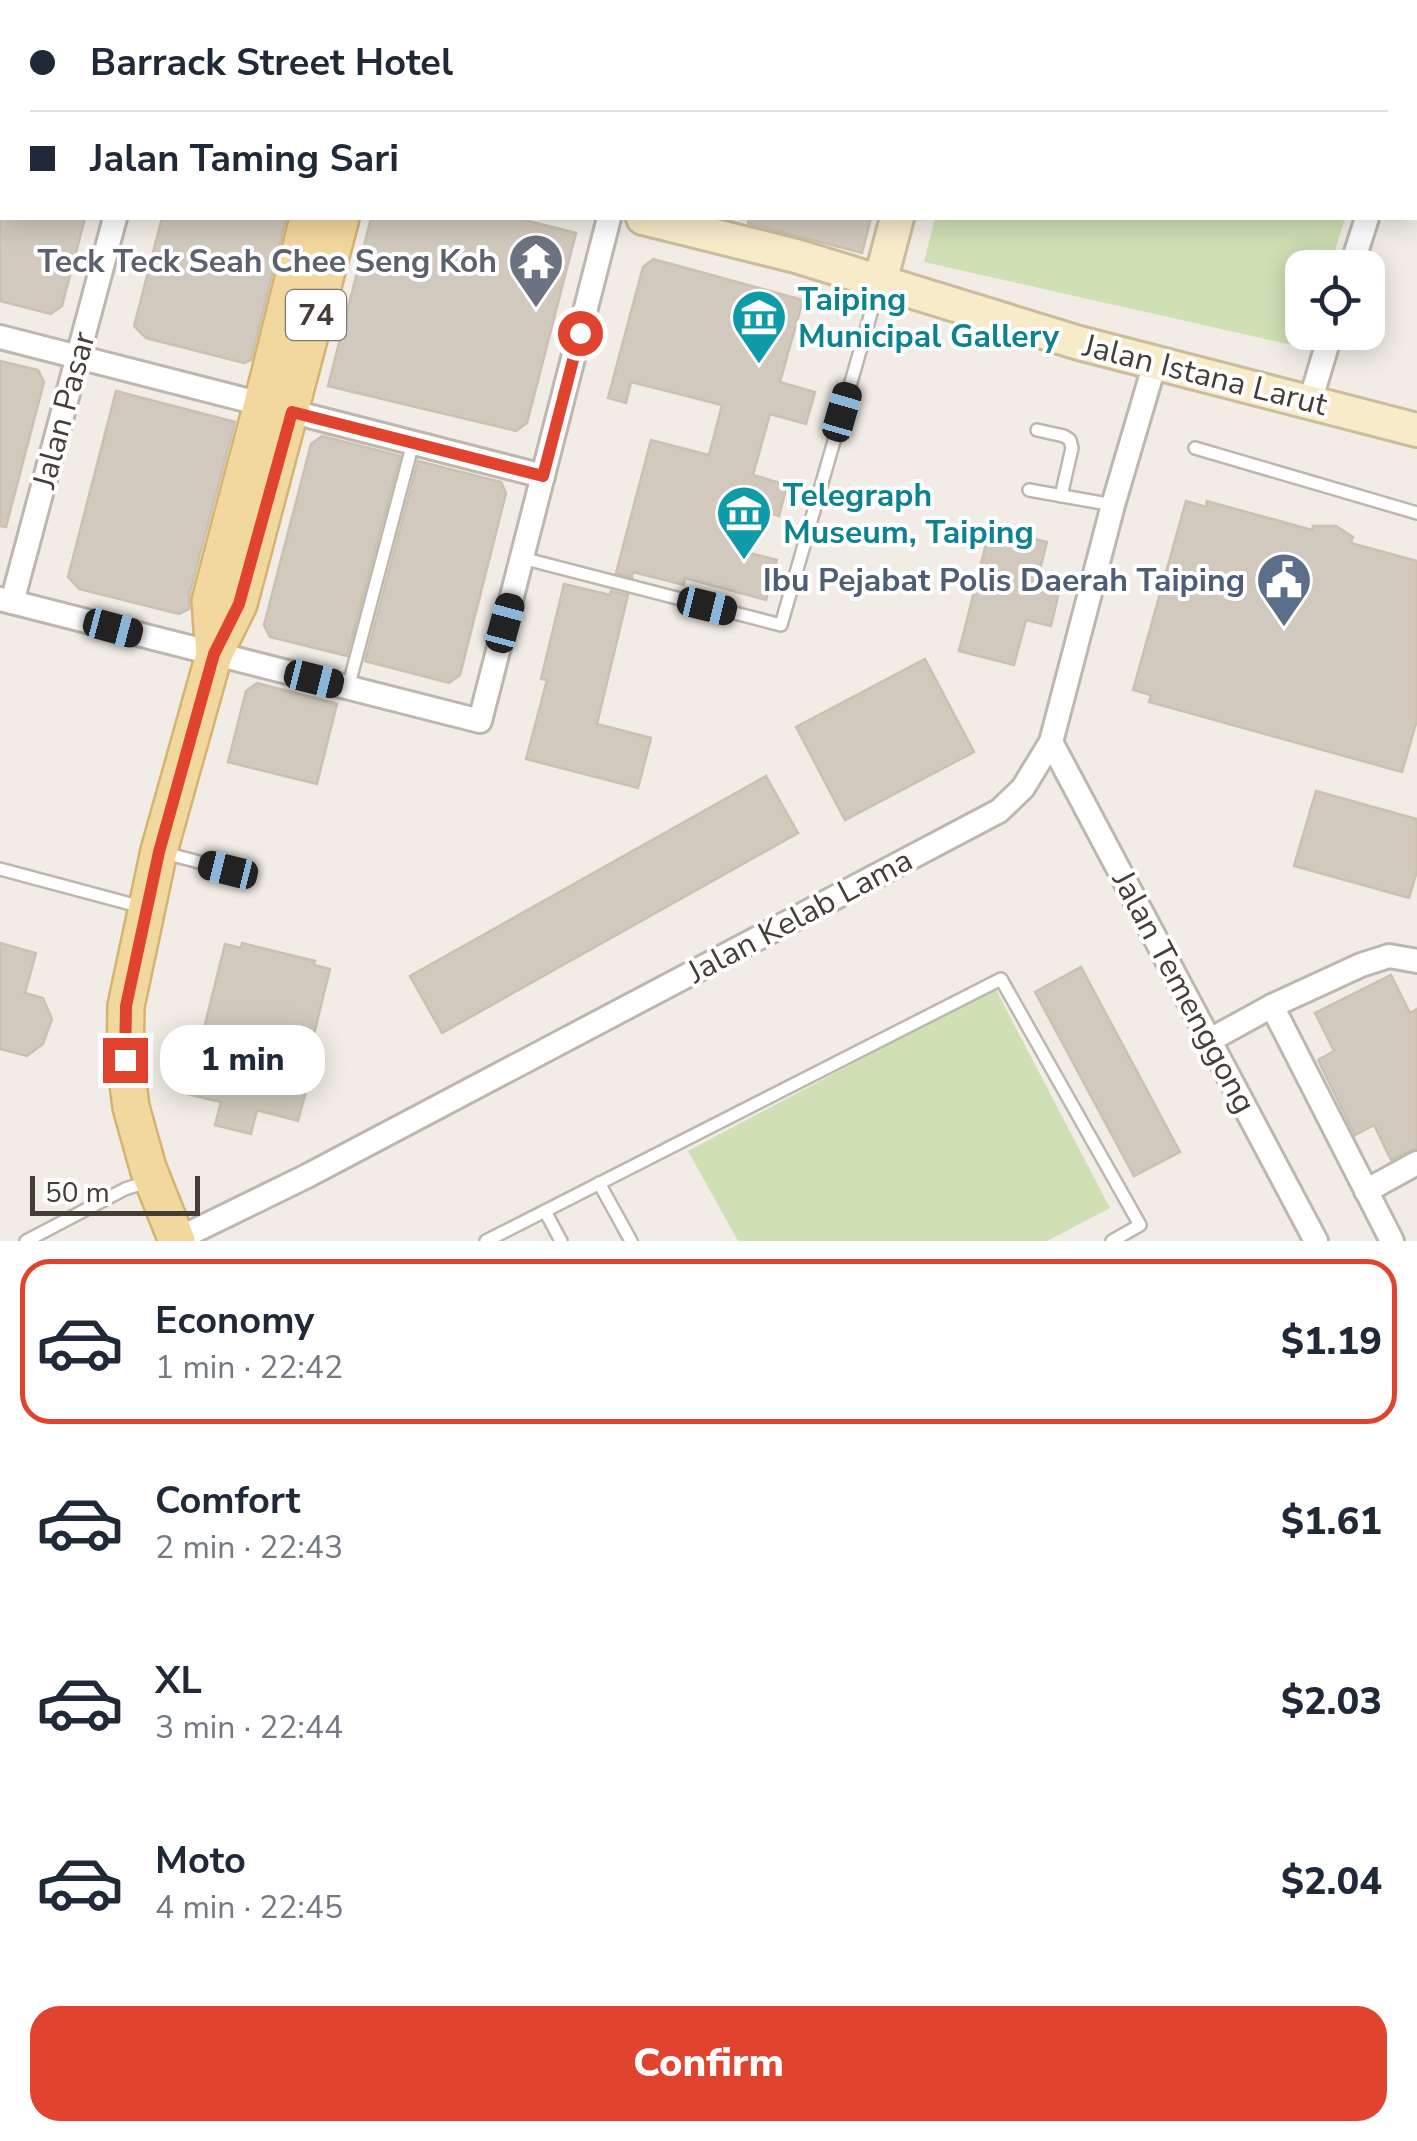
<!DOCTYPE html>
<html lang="en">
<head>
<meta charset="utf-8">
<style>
	body { margin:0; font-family:"Nunito Sans",sans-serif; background:#f6f6f7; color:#1f2937; height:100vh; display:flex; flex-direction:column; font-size:38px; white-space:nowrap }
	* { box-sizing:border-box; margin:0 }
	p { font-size:32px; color:#747a83 }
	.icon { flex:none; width:55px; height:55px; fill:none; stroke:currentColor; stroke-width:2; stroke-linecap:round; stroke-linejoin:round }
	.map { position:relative; height:1241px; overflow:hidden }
	.panel { display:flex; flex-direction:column; background:#fff; flex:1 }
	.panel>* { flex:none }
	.guide { position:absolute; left:0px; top:0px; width:1418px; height:220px; box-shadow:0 5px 25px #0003; display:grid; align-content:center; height:220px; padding:0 30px; background:#fff }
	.fabs { position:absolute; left:1285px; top:250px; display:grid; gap:20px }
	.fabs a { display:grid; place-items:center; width:100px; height:100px; border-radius:20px; background:#fff; box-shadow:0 5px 25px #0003; font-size:50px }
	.scale { position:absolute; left:30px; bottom:25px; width:170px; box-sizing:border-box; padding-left:10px; border:5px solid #433e36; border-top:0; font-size:28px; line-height:35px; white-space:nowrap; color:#433e36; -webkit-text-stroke:8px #fff; paint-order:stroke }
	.end { position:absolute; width:45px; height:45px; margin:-22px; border:12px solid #e0442e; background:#fff; box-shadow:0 0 0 5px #fff }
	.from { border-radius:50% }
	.bubble { position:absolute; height:70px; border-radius:30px; background:#fff; box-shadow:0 5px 25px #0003; font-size:32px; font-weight:800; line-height:70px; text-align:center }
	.car { position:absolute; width:30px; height:60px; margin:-30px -15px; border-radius:12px; box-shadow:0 0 8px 2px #0007; background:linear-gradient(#222 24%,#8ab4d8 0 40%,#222 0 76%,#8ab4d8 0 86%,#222 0) }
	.guide b { display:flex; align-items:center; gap:35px; height:95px; font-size:38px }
	.guide b+b { border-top:2px solid #e0e1e3 }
	.guide i { width:25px; height:25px; background:#1f2937 }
	ul { padding:18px 0 0; list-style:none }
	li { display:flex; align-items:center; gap:30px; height:165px; margin:0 20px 15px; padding:0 10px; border:5px solid transparent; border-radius:30px }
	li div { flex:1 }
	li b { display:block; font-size:38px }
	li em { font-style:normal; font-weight:800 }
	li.on { border-color:#e0442e }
	li>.icon { width:90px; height:90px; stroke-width:1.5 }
	.button { display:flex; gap:20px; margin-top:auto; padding:20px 30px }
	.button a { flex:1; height:115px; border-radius:30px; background:#e0442e; color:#fff; font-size:40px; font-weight:800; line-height:115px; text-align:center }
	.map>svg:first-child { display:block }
</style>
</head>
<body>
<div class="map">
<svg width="1417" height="1241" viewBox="0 0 1417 1241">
	<rect width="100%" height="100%" fill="#f1ede6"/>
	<!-- green -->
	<g fill="#cee0b4">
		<polygon points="993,0 1410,0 1409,2 992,2"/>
		<polygon points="935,218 1345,218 1330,267 1302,268 1302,332 1310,333 1305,348 924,262"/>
		<polygon points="995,988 1110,1208 1047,1241 738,1241 688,1151"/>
	</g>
	<!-- building -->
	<g fill="#d1c9bd" stroke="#cbc0b1" stroke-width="2.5">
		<polygon points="0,218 85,218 62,306 51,314 0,301"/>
		<polygon points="162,218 286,218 251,360 244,363 146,338 134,326"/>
		<polygon points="371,218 516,218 576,233 527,423 516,431 328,386"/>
		<polygon points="749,218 871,218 862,253 748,223"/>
		<polygon points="653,259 803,300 780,382 815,392 806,424 770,414 753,475 787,485 779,516 761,511 750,553 777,560 766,600 685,578 684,585 633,572 632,577 616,573 651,440 709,455 722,405 631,382 626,403 608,398 643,267"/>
		<polygon points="0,361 38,370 44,382 6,527 0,526"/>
		<polygon points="116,391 235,422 189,596 189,609 179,614 79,589 68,577"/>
		<polygon points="322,436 400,456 347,656 270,637 264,625 311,444"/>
		<polygon points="418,461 501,482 506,493 460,675 449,683 365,661"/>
		<polygon points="1186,501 1206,507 1207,501 1312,530 1313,526 1336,526 1353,537 1351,543 1417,561 1417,720 1402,772 1149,702 1151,695 1133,690"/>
		<polygon points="990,528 1047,542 1035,590 1058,596 1051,626 1026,620 1014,665 959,651"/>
		<polygon points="564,584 610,595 611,591 628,595 597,724 651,738 638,788 526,759 547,680 541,679"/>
		<polygon points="925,659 974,752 845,820 796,727"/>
		<polygon points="257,683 337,704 317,784 228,762 246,691"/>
		<polygon points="766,776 798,833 442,1033 410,976"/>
		<polygon points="1316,791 1417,819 1417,871 1409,898 1294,866"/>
		<polygon points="0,943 36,953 25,993 43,998 52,1019 43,1044 27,1056 0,1049"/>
		<polygon points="242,943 315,961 314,965 330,969 306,1067 312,1069 298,1121 257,1110 251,1134 215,1125 221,1102 183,1093 194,1047 199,1048 225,944 241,948"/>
		<polygon points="1081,967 1180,1152 1134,1176 1035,992"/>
		<polygon points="1391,975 1410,1013 1417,1009 1417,1148 1391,1160 1374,1125 1355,1135 1318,1060 1334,1051 1315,1013"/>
	</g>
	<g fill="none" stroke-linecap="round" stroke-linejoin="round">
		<!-- service casing -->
		<g stroke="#beb7ad" stroke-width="16">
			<g id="service">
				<polyline points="29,2 30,0"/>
				<polyline points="285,2 286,0"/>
				<polyline points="527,2 528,0"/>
				<polyline points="0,109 2,100"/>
				<polyline points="1037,430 1064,436 1070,440 1072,448 1061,496"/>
				<polyline points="1195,448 1417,513"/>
				<polyline points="1029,490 1113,505"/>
				<polyline points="522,558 781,625 879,285"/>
				<polyline points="348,688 413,443"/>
				<polyline points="165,853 229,870"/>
				<polyline points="0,869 142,907"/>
				<polyline points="599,1183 631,1241"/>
				<polyline points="545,1211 561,1241"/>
				<polyline points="26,1241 125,1189 149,1181"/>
				<polyline points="486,1241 1001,979 1140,1225 1112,1241"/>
			</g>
		</g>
		<!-- minor casing -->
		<g stroke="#beb7ad" stroke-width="28">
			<g id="minor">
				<polyline points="821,0 830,2"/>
				<polyline points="174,2 175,0"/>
				<polyline points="665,2 666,0"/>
				<polyline points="1415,60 1417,54"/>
				<polyline points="1351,268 1367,218"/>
				<polyline points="0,337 543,476"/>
				<polyline points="1310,402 1331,332"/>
				<polyline points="0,599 480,721 609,218"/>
				<polyline points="12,602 115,218"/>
				<polyline points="1051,742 1316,1241"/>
				<polyline points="1272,1006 1392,1241"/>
				<polyline points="1210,1040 1272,1006 1361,965 1389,956 1417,961"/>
				<polyline points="1366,1191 1417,1163"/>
				<polyline points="174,1241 307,1176 999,811 1023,788 1051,742 1113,505 1155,363"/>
			</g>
		</g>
		<!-- secondary casing -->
		<g stroke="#cbbd9b" stroke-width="38">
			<g id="secondary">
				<polyline points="954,2 954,0"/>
				<polyline points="0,54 2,54"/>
				<polyline points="643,218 796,256 1079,343 1417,430"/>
				<polyline points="880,282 897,218"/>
			</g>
		</g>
		<!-- primary casing -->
		<g stroke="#d5b370" stroke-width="40">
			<g id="primary">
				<polyline points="363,2 364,0"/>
				<polyline points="396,2 397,0"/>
				<polyline points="214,654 210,601 262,404 308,218"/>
				<polyline points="177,1241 148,1168 131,1107 125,1060 126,1006 159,851 214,655 239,604 341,218"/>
			</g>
		</g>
		<!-- service -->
		<use href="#service" stroke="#fff" stroke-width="11"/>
		<!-- minor -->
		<use href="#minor" stroke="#fff" stroke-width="22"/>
		<!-- secondary -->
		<use href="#secondary" stroke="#f8ebc9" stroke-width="32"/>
		<!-- primary -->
		<use href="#primary" stroke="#f2d79e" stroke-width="35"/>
	</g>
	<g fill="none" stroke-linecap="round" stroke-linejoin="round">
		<!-- route -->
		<polyline stroke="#e0442e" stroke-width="12" points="125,1060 126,1006 159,852 214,654 239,604 292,412 543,476 580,333"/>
	</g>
	<!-- icons -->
	<defs>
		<g id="temple-pin" transform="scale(2.875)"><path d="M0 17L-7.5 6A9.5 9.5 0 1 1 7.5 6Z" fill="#6b7280" stroke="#fff"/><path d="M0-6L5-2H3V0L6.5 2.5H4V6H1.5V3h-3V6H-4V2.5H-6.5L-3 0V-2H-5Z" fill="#fff"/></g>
		<g id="museum-pin" transform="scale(2.875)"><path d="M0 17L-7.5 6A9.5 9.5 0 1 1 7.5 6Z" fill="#0f9aa8" stroke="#fff"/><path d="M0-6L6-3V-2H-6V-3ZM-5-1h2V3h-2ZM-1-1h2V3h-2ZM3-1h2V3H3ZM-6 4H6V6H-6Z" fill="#fff"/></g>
		<g id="civic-pin" transform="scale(2.875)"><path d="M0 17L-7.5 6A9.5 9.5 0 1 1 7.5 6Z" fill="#5c6f8a" stroke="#fff"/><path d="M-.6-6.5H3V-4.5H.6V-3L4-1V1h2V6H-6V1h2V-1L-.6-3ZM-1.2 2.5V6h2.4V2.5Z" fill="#fff"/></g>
	</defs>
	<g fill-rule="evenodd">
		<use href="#temple-pin" x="536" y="261"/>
		<use href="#museum-pin" x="759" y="317"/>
		<use href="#museum-pin" x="744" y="513"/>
		<use href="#civic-pin" x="1284" y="580"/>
	</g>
	<g text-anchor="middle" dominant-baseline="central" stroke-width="8" stroke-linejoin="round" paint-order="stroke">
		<!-- shield labels -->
		<rect fill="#fff" stroke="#7b7872" stroke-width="2.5" x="286" y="290" width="60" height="50" rx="8"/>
		<g font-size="30" font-weight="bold" fill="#433e36">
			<text x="316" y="315">74</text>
		</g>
		<!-- worship labels -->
		<g font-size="32" font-weight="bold" fill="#5b616d" stroke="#fff" text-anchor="end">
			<text x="497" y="261">Teck Teck Seah Chee Seng Koh</text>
		</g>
		<!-- culture labels -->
		<g font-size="32" font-weight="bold" fill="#0d838f" stroke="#fff" text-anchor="start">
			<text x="798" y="299">Taiping<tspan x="798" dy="37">Municipal Gallery</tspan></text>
			<text x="783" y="495">Telegraph<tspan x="783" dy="37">Museum, Taiping</tspan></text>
		</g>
		<!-- street labels -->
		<g font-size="32" fill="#433e36" stroke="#fff">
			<text transform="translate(1205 375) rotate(14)">Jalan Istana Larut</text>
			<text transform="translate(64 410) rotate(-75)">Jalan Pasar</text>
			<text transform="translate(800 916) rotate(-28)">Jalan Kelab Lama</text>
			<text transform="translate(1184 992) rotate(62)">Jalan Temenggong</text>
		</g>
		<!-- service labels -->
		<g font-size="32" font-weight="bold" fill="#4e5e75" stroke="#fff" text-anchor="end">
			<text x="1245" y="580">Ibu Pejabat Polis Daerah Taiping</text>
		</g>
	</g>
</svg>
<div class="fabs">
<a><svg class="icon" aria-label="locate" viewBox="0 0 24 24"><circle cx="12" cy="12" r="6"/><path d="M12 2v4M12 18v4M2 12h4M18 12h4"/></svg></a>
</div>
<div class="scale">50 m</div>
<i class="end from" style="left:580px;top:333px"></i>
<i class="end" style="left:125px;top:1060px"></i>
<div class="bubble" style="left:160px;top:1025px;width:165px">1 min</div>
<i class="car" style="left:842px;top:412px;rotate:16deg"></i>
<i class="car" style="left:707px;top:606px;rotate:104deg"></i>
<i class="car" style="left:505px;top:623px;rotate:15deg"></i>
<i class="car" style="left:113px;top:628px;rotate:105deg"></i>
<i class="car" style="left:314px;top:679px;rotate:104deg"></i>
<i class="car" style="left:228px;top:870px;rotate:284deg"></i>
<div class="guide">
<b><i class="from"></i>Barrack Street Hotel</b>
<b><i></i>Jalan Taming Sari</b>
</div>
</div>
<section class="panel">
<ul>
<li class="on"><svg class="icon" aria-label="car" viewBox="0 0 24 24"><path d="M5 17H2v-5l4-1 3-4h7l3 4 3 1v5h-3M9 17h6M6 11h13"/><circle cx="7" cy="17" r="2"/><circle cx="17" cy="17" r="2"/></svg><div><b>Economy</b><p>1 min · 22:42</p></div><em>$1.19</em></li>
<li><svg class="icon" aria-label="car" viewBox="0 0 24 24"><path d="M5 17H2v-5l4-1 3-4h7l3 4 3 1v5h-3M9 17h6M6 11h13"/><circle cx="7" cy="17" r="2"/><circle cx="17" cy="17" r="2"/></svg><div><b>Comfort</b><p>2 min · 22:43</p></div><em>$1.61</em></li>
<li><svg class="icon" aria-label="car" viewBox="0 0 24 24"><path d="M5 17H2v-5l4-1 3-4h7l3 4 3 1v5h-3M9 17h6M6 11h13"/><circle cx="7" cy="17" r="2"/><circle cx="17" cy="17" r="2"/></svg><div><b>XL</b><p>3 min · 22:44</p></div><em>$2.03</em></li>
<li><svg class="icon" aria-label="car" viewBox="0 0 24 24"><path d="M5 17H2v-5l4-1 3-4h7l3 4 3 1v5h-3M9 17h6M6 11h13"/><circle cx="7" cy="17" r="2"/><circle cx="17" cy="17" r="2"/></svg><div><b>Moto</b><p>4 min · 22:45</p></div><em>$2.04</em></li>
</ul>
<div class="button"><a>Confirm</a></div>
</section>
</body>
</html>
